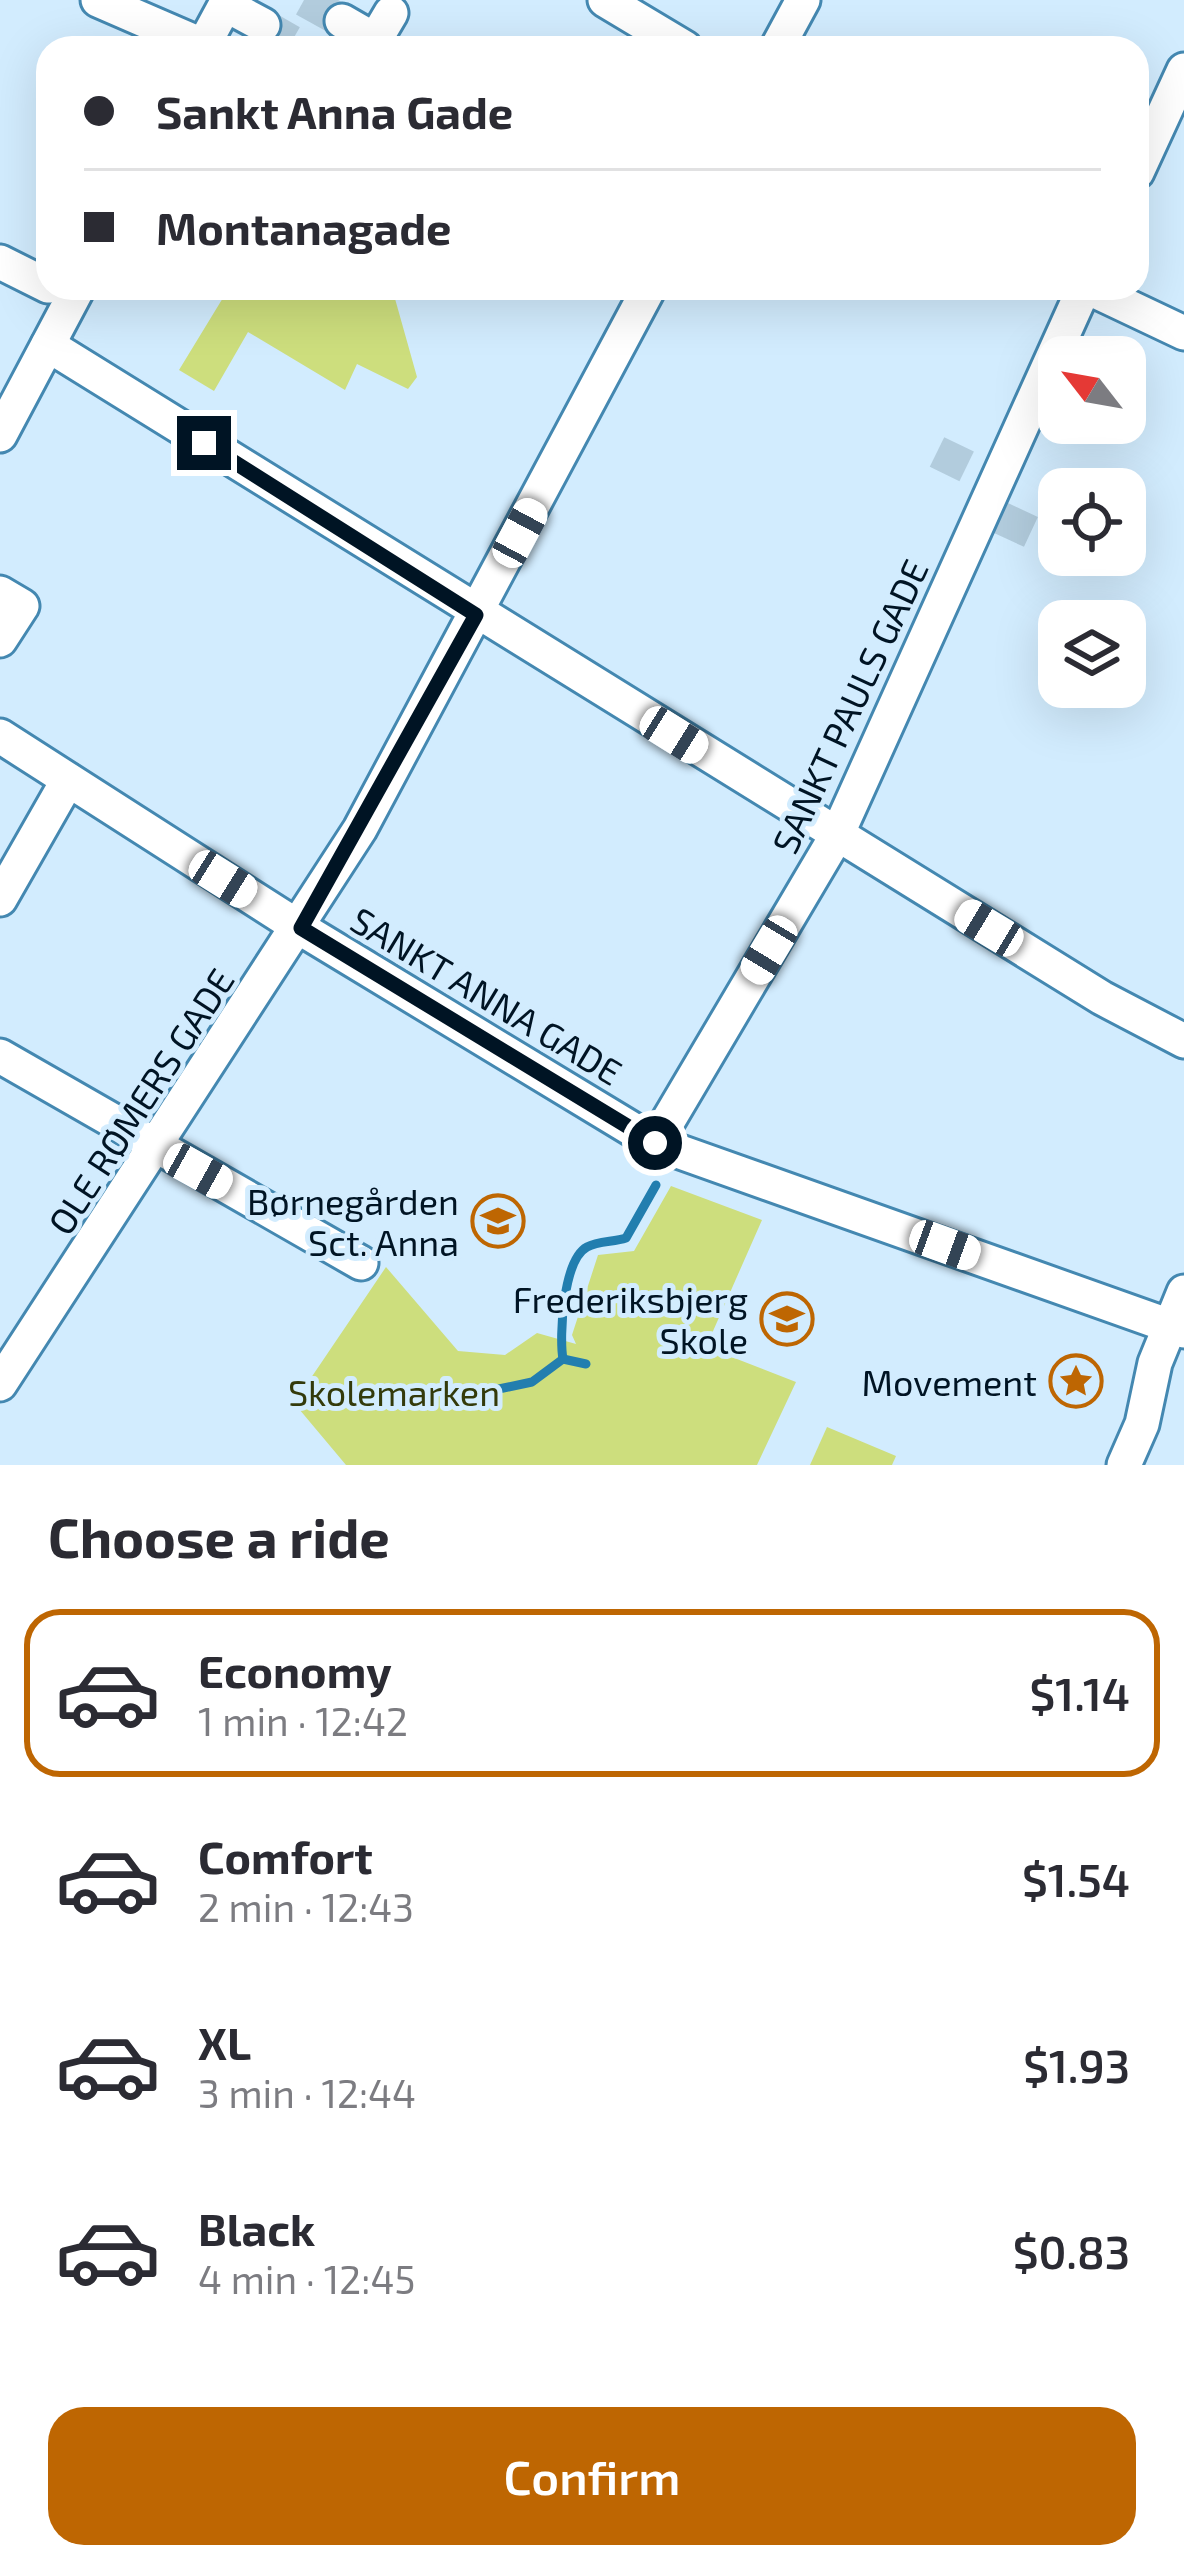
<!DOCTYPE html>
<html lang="en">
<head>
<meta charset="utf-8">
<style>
	body { margin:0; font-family:"Exo 2",sans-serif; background:#f7f7f7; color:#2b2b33; height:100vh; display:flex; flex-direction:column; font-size:45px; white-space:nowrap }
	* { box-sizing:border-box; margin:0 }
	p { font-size:39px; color:#7c7c81 }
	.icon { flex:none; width:66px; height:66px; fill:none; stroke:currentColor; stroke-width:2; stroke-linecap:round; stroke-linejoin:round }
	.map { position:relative; height:1465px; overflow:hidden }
	.details { display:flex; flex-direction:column; background:#fff; flex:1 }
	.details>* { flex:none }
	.top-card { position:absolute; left:36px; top:36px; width:1113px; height:264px; border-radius:36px; box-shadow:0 12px 48px #0002; display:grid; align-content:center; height:264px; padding:0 48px; background:#fff }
	.needle { width:78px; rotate:301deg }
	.buttons { position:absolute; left:1038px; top:336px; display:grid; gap:24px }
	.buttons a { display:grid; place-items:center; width:108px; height:108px; border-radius:24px; background:#fff; box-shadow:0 12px 48px #0002; font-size:60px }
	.end { position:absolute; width:54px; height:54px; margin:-27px; border:15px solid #001424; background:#fff; box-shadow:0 0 0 6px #fff }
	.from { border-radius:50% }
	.car { position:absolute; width:36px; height:72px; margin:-36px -18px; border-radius:15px; box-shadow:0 0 9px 3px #0007; background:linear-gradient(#fff 24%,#345 0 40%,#fff 0 76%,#345 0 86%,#fff 0) }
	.top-card b { display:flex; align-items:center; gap:42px; height:114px; font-size:45px }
	.top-card b+b { border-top:3px solid #e1e1e2 }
	.top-card i { width:30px; height:30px; background:#2b2b33 }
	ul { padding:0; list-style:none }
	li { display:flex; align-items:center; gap:36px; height:168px; margin:0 24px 18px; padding:0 24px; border:6px solid transparent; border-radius:36px }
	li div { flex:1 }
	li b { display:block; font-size:45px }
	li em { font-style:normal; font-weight:600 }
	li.selected { border-color:#be6602 }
	li>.icon { width:108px; height:108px; stroke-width:1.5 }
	h2 { padding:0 48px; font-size:54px; line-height:144px }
	.button { display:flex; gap:24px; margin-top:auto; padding:24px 48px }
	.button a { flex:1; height:138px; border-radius:36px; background:#be6602; color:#fff; font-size:48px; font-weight:600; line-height:138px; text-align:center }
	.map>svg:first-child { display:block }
</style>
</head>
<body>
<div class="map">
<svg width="1184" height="1465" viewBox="0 0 1184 1465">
	<rect width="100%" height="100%" fill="#d2ecfe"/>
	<!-- green -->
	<g fill="#cdde7d">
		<polygon points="229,288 392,288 417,377 408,389 357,364 345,390 248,332 214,391 179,370"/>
		<polygon points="671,1186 762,1220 706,1347 796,1382 757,1465 346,1465 294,1403 386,1267 458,1351 505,1355 537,1333 576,1344 572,1335 598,1255 634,1251"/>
		<polygon points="827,1427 896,1456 892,1465 810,1465"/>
	</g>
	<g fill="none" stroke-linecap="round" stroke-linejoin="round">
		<!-- stream -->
		<g stroke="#227eaf" stroke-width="9">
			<path d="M563,1359C559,1337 563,1260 587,1247C598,1241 614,1242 626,1238L656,1185"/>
			<polyline points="494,1390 532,1382 563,1359 586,1364"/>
		</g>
		<!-- minor-tunnel -->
		<g stroke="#b2ccdd" stroke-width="33" stroke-dasharray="33 16" stroke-linecap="butt">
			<polyline points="304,0 342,21"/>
			<polyline points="263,25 303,48"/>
			<polyline points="937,452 976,471"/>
			<polyline points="1001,518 1057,544"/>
		</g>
		<!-- minor casing -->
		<g stroke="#4488b1" stroke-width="39">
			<g id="minor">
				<polyline points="98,0 204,46"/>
				<polyline points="605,0 685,48"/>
				<polyline points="226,5 263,25"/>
				<polyline points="342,21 375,40 391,13"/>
				<polyline points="202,48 228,0"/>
				<polyline points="777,48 803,0"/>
				<polyline points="1137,172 1184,70"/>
				<polyline points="0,262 48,286"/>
				<polyline points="1089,288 1184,333"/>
				<polyline points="48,345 1102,998 1184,1041"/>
				<polyline points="0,435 78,288"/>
				<polyline points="0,593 22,606 0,640"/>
				<polyline points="0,736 300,928 655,1143 1184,1331"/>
				<polyline points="0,899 68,780"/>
				<polyline points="0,1056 361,1263"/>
				<polyline points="655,1143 837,835 1084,288"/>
				<polyline points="0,1384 360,829 649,288"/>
				<polyline points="1124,1465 1142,1424 1155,1363 1184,1292"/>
			</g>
		</g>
		<!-- minor -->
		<use href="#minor" stroke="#fff" stroke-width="33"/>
	</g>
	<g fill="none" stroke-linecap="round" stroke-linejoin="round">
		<!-- route -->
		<polyline stroke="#001424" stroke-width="15" points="204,443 476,615 301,928 655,1143"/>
	</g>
	<!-- icons -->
	<defs>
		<g id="school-ring" transform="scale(2.7)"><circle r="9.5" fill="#d2ecfe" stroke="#be6602" stroke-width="1.5"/><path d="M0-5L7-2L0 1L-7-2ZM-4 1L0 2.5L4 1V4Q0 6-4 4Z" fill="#be6602"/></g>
		<g id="sight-ring" transform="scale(2.7)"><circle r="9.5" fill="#d2ecfe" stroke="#be6602" stroke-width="1.5"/><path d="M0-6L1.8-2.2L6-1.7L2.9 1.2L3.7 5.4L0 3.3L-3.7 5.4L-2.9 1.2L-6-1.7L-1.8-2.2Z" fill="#be6602"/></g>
	</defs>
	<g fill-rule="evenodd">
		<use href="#school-ring" x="498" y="1221"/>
		<use href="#school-ring" x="787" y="1319"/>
		<use href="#sight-ring" x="1076" y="1381"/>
	</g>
	<g text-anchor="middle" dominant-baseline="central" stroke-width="10" stroke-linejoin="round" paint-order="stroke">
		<!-- street labels -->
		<g font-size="36" fill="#001424" stroke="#d2ecfe">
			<text transform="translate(849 706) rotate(-65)">SANKT PAULS GADE</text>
			<text transform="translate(487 995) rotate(31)">SANKT ANNA GADE</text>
			<text transform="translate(140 1101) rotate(-57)">OLE RØMERS GADE</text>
		</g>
		<!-- poi labels -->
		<g font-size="36" fill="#001424" stroke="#d2ecfe" text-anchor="end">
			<text x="459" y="1200">Børnegården<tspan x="459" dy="41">Sct. Anna</tspan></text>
			<text x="748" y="1298">Frederiksbjerg<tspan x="748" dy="41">Skole</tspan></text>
			<text x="1037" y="1381">Movement</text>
		</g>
		<!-- park labels -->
		<g font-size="36" fill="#333a0b" stroke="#d2ecfe">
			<text x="394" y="1391">Skolemarken</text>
		</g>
	</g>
</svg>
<div class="buttons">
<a><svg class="needle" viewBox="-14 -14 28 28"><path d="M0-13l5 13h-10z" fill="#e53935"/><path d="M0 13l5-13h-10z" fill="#7c7c81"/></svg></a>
<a><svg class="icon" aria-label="locate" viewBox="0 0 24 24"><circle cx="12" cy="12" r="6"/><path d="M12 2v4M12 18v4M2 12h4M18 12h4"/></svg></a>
<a><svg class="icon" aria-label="layers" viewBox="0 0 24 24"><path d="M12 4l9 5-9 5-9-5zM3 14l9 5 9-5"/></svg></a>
</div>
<i class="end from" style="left:655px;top:1143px"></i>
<i class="end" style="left:204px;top:443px"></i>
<i class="car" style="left:520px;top:533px;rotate:28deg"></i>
<i class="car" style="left:674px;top:735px;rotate:122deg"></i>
<i class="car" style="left:223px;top:879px;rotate:122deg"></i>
<i class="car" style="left:989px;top:928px;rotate:301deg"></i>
<i class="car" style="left:769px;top:950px;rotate:211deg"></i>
<i class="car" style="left:198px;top:1171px;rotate:119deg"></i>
<i class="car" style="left:945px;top:1245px;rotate:110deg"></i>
<div class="top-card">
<b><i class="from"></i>Sankt Anna Gade</b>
<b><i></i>Montanagade</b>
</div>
</div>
<section class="details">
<h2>Choose a ride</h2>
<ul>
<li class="selected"><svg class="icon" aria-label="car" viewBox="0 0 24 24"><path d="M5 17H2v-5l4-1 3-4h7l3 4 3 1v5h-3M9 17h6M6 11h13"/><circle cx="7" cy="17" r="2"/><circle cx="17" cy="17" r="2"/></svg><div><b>Economy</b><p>1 min · 12:42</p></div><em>$1.14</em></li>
<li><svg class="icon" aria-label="car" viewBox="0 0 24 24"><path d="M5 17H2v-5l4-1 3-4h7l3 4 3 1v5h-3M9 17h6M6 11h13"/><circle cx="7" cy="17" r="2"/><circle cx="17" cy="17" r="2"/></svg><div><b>Comfort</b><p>2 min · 12:43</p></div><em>$1.54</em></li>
<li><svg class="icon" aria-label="car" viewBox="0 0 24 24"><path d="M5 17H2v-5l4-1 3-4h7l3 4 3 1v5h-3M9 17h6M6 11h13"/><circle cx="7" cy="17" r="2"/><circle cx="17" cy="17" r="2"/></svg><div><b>XL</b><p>3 min · 12:44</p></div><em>$1.93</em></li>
<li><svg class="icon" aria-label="car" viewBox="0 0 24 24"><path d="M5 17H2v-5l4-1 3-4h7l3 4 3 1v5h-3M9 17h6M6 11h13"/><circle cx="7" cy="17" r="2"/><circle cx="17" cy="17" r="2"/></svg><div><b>Black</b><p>4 min · 12:45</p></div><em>$0.83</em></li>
</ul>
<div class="button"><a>Confirm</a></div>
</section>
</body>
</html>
